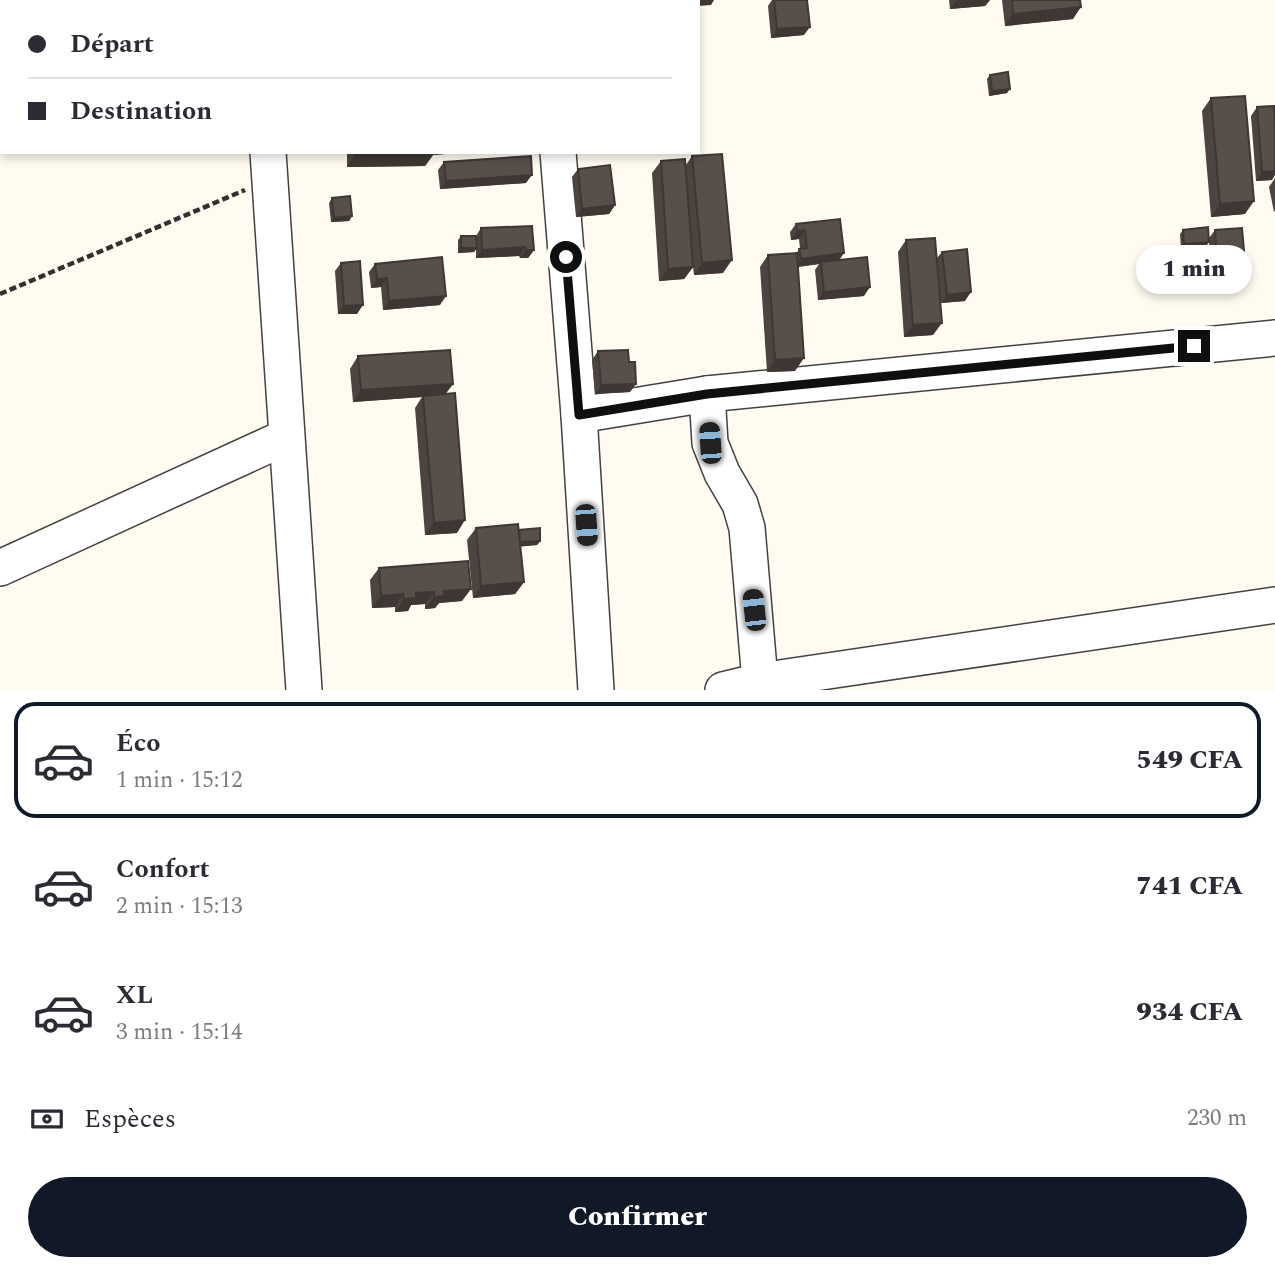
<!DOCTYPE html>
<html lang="fr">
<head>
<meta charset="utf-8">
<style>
	body { margin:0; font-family:Spectral,serif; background:#f2f2f3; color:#2b2b33; height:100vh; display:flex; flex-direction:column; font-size:26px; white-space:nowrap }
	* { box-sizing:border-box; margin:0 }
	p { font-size:23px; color:#7c7c81 }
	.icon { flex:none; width:38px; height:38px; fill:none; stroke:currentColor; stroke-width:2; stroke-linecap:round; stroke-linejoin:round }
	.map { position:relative; height:690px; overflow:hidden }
	.side { display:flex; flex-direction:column; background:#fff; flex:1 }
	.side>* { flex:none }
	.banner { position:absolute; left:0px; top:0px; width:700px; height:154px; box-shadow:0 4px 10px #0003; display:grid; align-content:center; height:154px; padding:0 28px; background:#fff }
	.end { position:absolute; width:32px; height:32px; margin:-16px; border:9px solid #0f0f0f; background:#fff; box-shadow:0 0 0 4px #fff }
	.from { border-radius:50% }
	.bubble { position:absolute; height:49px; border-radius:24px; background:#fff; box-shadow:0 4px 10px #0003; font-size:23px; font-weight:800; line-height:49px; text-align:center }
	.car { position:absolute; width:21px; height:42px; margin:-21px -10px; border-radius:9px; box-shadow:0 0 5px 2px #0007; background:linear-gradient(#222 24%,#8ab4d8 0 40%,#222 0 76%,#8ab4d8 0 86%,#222 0) }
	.banner b { display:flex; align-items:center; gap:24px; height:66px; font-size:26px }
	.banner b+b { border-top:2px solid #e1e1e2 }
	.banner i { width:18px; height:18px; background:#2b2b33 }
	ul { padding:12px 0 0; list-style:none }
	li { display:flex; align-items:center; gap:21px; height:116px; margin:0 14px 10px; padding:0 14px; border:4px solid transparent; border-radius:21px }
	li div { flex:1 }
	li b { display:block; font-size:26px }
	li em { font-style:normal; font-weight:800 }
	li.on { border-color:#111827 }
	li>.icon { width:63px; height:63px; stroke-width:1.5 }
	.pay { display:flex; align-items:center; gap:18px; height:77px; padding:0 28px; font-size:26px }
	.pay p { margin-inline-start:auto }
	.primary-button { display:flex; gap:14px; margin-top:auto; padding:14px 28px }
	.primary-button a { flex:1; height:80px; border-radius:42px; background:#111827; color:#fff; font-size:28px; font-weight:800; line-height:80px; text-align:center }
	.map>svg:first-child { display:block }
</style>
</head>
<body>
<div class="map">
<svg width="1275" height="690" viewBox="0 0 1275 690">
	<rect width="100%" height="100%" fill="#fffbf1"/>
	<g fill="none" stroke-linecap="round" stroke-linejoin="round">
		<!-- minor casing -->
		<g stroke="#424242" stroke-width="38">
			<g id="minor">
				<polyline points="266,0 266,2"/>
				<polyline points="546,0 546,2"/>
				<polyline points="23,2 27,0"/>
				<polyline points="268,152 304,690"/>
				<polyline points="558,152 579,415 596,690"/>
				<polyline points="707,394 710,443 722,473 740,504 747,528 760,681"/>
				<polyline points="579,415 707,394 1275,338"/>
				<polyline points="0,568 286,437"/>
				<polyline points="723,690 760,681 1275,605"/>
			</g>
		</g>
		<!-- path -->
		<polyline stroke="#313131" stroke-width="4.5" stroke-dasharray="7 3.5" stroke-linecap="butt" points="0,294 245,190"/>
		<!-- minor -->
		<use href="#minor" stroke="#fff" stroke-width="35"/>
	</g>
	<!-- wall -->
	<g fill="#4c4440">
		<polygon points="772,0 807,0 804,35 771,38 768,6"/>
		<polygon points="949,0 990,0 985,6 950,9"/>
		<polygon points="1002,0 1080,0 1073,19 1005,26"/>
		<polygon points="990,75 1007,93 989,96 987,79"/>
		<polygon points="1211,98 1245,214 1211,217 1202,111"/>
		<polygon points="1257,107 1272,180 1256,181 1251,116"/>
		<polygon points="347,152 469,152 433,155 425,166 347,167"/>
		<polygon points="692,156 723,273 694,275 693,267 684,279 659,281 652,173 661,161 686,165"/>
		<polygon points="444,162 526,183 440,189 438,170"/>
		<polygon points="578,169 615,205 609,214 576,217 572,177"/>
		<polygon points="1275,178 1275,211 1274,212 1269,187"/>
		<polygon points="332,198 352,216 349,221 331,222 329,203"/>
		<polygon points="796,224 840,260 864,296 818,300 815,270 819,264 798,267 795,371 767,372 760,267 768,255 796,253 800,249 799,239 791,240 790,232"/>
		<polygon points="481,228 534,250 528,258 520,258 519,256 476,258 476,249 474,252 458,253 458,240 461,236 476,236"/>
		<polygon points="1183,230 1209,238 1215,230 1246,274 1240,282 1212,284 1209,242 1206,246 1181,249 1180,234"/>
		<polygon points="906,240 937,258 942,252 965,301 941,303 933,335 904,337 898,252"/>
		<polygon points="341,263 357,314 338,314 335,271"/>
		<polygon points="375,264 440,305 383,310 381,287 371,288 369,272"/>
		<polygon points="598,351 629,362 630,392 595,394 592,360"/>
		<polygon points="358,356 453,384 445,394 457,533 425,535 415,408 422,397 353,402 350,369"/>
		<polygon points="476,528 519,530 540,541 537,545 520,546 524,582 515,594 473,598 467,540"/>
		<polygon points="379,568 462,601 439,603 435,608 425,609 425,604 411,605 408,611 395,612 395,607 372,608 370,580"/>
	</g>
	<!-- shaded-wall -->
	<g fill="#3e3734">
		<polygon points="683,0 714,0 711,5 698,6 698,2 682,2"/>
		<polygon points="962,0 990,0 985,6 950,9 956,1"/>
		<polygon points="1081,7 1073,19 1005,26 1013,14"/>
		<polygon points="810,27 804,35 771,38 777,29"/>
		<polygon points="1010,89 1007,93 989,96 992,91"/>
		<polygon points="433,152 469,152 433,155 425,166 347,167 355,155"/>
		<polygon points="1275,171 1275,175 1272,180 1256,181 1262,172"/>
		<polygon points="532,175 526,183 440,189 446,181"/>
		<polygon points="1254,201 1245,214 1211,217 1220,204"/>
		<polygon points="615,205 609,214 576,217 582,209"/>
		<polygon points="352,216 349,221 331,222 334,218"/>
		<polygon points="805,230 799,239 791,240 797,231"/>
		<polygon points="1209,242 1206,246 1181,249 1184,244"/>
		<polygon points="525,247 519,256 476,258 482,250"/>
		<polygon points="461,248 477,248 474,252 458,253"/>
		<polygon points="526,250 534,250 528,258 520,258"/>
		<polygon points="844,253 838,262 821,262 819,264 795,267 801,259"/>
		<polygon points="732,260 723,273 694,275 702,263"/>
		<polygon points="693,267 684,279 659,281 668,269"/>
		<polygon points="1246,274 1240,282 1212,284 1218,276"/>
		<polygon points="387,278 381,287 371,288 377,279"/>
		<polygon points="870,287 864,296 818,300 824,292"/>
		<polygon points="971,292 965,301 941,303 947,295"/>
		<polygon points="446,296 440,305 383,310 389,301"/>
		<polygon points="363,305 357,314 338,314 344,306"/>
		<polygon points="942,323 933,335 904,337 913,325"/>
		<polygon points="804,358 795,371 767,372 775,360"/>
		<polygon points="453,384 444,396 423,396 422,397 353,402 361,390"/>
		<polygon points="636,384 630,392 595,394 601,385"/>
		<polygon points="465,520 457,533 425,535 434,523"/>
		<polygon points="540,541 537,545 516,547 519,542"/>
		<polygon points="524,582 515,594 473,598 481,586"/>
		<polygon points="471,589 462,601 439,603 435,608 425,609 434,597 444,591"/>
		<polygon points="434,592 425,604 411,605 408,611 395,612 404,599 416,593"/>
		<polygon points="403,594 395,607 372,608 381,596"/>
	</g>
	<!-- building -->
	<g fill="#584f4b" stroke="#3e3734" stroke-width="2">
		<rect x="326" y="0" width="22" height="2"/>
		<rect x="422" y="0" width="36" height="2"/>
		<polygon points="774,0 807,0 810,27 777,29"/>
		<polygon points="1012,0 1080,0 1081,7 1013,14"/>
		<polygon points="1008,72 1010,89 992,91 990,75"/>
		<polygon points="1245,96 1254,201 1220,204 1211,98"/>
		<polygon points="1274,106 1275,127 1275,171 1262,172 1257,107"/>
		<polygon points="355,152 433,152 433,154 355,155"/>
		<polygon points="722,154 732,260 702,263 692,156"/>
		<polygon points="531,156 532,175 446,181 444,162"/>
		<polygon points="685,159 693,267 668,269 661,161"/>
		<polygon points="610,165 615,205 582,209 578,169"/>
		<polygon points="350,196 352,216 334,218 332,198"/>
		<polygon points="840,219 844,253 801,259 799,249 807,248 805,230 797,231 796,224"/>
		<polygon points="532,226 534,250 526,250 525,247 482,250 481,228"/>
		<polygon points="1208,227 1209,242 1184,244 1183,230"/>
		<polygon points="1242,228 1246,274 1218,276 1215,230"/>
		<polygon points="461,236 476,236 477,248 461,248"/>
		<polygon points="935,238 942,323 913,325 906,240"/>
		<polygon points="967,249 971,292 947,295 942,252"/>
		<polygon points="797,253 804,358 775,360 768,255"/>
		<polygon points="442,257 446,296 389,301 387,278 377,279 375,264"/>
		<polygon points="867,257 870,287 824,292 821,262"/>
		<polygon points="360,261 363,305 344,306 341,263"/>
		<polygon points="450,350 453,384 361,390 358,356"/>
		<polygon points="628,350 629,362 635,362 636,384 601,385 598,351"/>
		<polygon points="455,393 465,520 434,523 423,396"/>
		<polygon points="518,524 524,582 481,586 476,528"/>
		<polygon points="540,528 540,541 520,542 519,530"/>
		<polygon points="468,561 471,589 444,591 444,596 434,597 434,592 416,593 416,598 404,599 403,594 381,596 379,568"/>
	</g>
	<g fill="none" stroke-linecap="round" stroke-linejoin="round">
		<!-- route -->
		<polyline stroke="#0f0f0f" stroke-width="9" points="566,257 579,415 707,394 1194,346"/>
	</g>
</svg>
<i class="end from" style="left:566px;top:257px"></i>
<i class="end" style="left:1194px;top:346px"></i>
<div class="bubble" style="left:1136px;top:245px;width:116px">1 min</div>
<i class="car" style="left:710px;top:443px;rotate:356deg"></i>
<i class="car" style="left:586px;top:525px;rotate:176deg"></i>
<i class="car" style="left:754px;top:610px;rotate:354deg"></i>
<div class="banner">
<b><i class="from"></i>Départ</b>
<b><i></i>Destination</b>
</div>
</div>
<section class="side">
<ul>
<li class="on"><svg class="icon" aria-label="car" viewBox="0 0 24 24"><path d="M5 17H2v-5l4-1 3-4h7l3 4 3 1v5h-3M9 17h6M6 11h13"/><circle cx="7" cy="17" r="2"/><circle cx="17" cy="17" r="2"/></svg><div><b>Éco</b><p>1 min · 15:12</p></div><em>549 CFA</em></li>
<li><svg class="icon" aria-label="car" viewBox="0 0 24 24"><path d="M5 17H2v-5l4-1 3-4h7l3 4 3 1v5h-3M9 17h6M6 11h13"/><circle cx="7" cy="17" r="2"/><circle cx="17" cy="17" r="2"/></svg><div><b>Confort</b><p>2 min · 15:13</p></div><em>741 CFA</em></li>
<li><svg class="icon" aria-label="car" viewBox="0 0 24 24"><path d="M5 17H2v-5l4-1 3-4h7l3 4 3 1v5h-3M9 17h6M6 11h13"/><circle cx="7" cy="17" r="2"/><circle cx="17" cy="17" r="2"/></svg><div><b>XL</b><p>3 min · 15:14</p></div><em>934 CFA</em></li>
</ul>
<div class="pay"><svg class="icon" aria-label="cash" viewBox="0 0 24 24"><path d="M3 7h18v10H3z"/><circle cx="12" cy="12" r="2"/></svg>Espèces<p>230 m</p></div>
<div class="primary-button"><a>Confirmer</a></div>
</section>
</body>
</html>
